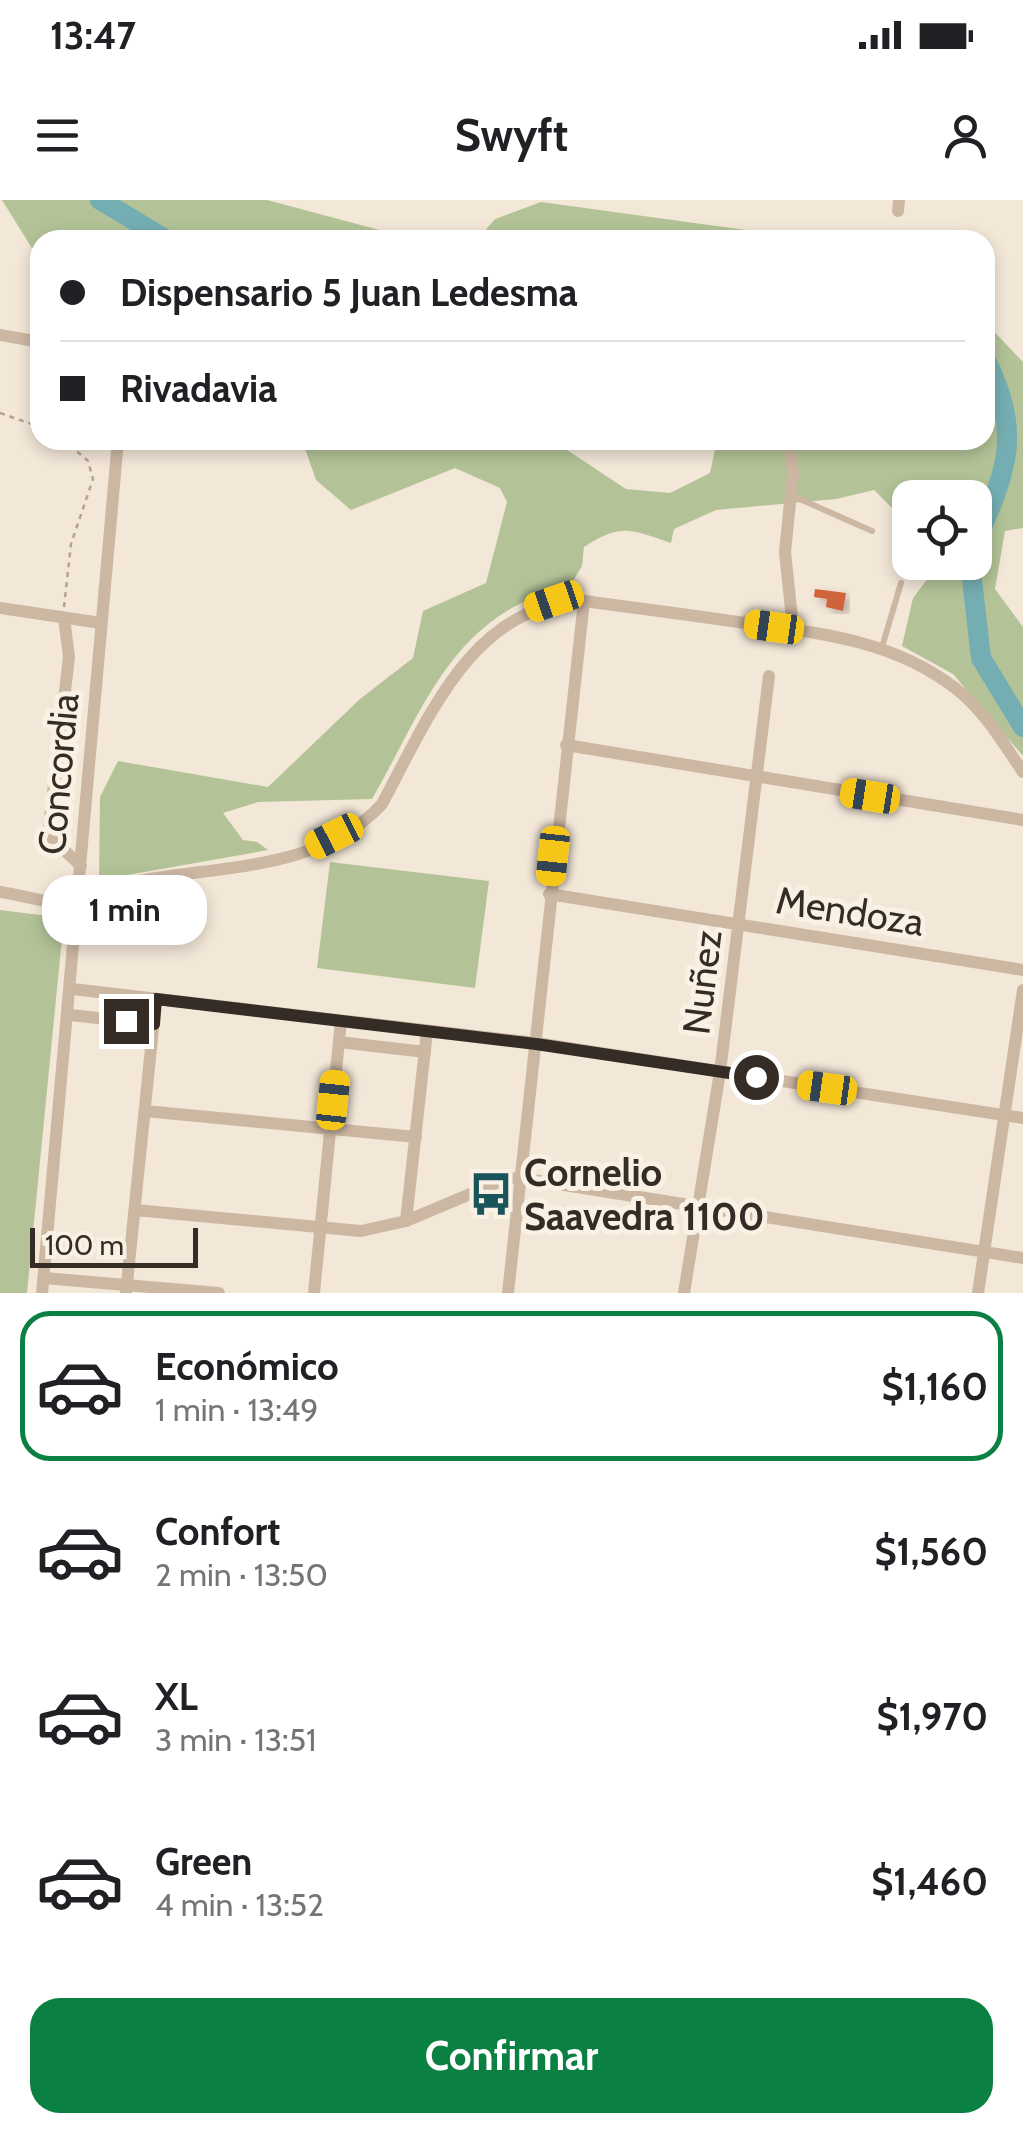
<!DOCTYPE html>
<html lang="es">
<head>
<meta charset="utf-8">
<style>
	body { margin:0; font-family:Cabin,sans-serif; background:#f6f6f6; color:#202124; height:100vh; display:flex; flex-direction:column; font-size:38px; white-space:nowrap }
	* { box-sizing:border-box; margin:0 }
	p { font-size:32px; color:#757577 }
	.icon { flex:none; width:55px; height:55px; fill:none; stroke:currentColor; stroke-width:2; stroke-linecap:round; stroke-linejoin:round }
	.map { position:relative; height:1093px; overflow:hidden }
	.drawer { display:flex; flex-direction:column; background:#fff; flex:1 }
	.drawer>* { flex:none }
	.guide { position:absolute; left:30px; top:30px; width:965px; height:220px; border-radius:30px; box-shadow:0 5px 15px #0003; display:grid; align-content:center; height:220px; padding:0 30px; background:#fff }
	.buttons { position:absolute; left:892px; top:280px; display:grid; gap:20px }
	.buttons a { display:grid; place-items:center; width:100px; height:100px; border-radius:20px; background:#fff; box-shadow:0 5px 15px #0003; font-size:50px }
	.scale { position:absolute; left:30px; bottom:25px; width:168px; box-sizing:border-box; padding-left:10px; border:5px solid #362c26; border-top:0; font-size:28px; line-height:35px; white-space:nowrap; color:#362c26; -webkit-text-stroke:8px #faf1e5; paint-order:stroke }
	.end { position:absolute; width:45px; height:45px; margin:-22px; border:12px solid #362c26; background:#fff; box-shadow:0 0 0 5px #fff }
	.from { border-radius:50% }
	.bubble { position:absolute; height:70px; border-radius:30px; background:#fff; box-shadow:0 5px 15px #0003; font-size:32px; font-weight:700; line-height:70px; text-align:center }
	.car { position:absolute; width:30px; height:60px; margin:-30px -15px; border-radius:12px; box-shadow:0 0 8px 2px #0007; background:linear-gradient(#f5c518 24%,#345 0 40%,#f5c518 0 76%,#345 0 86%,#f5c518 0) }
	.guide b { display:flex; align-items:center; gap:35px; height:95px; font-size:38px }
	.guide b+b { border-top:2px solid #e0e0e0 }
	.guide i { width:25px; height:25px; background:#202124 }
	ul { padding:18px 0 0; list-style:none }
	li { display:flex; align-items:center; gap:30px; height:150px; margin:0 20px 15px; padding:0 10px; border:5px solid transparent; border-radius:30px }
	li div { flex:1 }
	li b { display:block; font-size:38px }
	li em { font-style:normal; font-weight:700 }
	li.selected { border-color:#0b8043 }
	li>.icon { width:90px; height:90px; stroke-width:1.5 }
	.cta { display:flex; gap:20px; margin-top:auto; padding:20px 30px }
	.cta a { flex:1; height:115px; border-radius:30px; background:#0b8043; color:#fff; font-size:40px; font-weight:700; line-height:115px; text-align:center }
	.status { display:flex; justify-content:space-between; align-items:center; height:70px; padding:0 50px; background:#fff; direction:ltr }
	.status svg { height:28px; fill:currentColor }
	header { display:flex; justify-content:space-between; align-items:center; height:130px; padding:0 30px; background:#fff; font-size:45px; font-weight:700 }
	.map>svg:first-child { display:block }
</style>
</head>
<body>
<div class="status"><b>13:47</b><svg viewBox="0 0 49 12"><path d="M0 12V9h3v3zM5 12V6h3v6zM10 12V3h3v9zM15 12V0h3v12zM26 1h20v11H26zM47 4h2v5h-2z"/></svg></div>
<header><svg class="icon" aria-label="menu" viewBox="0 0 24 24"><path d="M4 6h16M4 12h16M4 18h16"/></svg>Swyft<svg class="icon" aria-label="person" viewBox="0 0 24 24"><circle cx="12" cy="8" r="4"/><path d="M4 21q1-7 8-7t8 7"/></svg></header>
<div class="map">
<svg width="1023" height="1093" viewBox="0 0 1023 1093">
	<defs>
		<filter id="shadow"><feDropShadow dx="4.5" dy="4.5" stdDeviation="5" flood-color="#0004"/></filter>
	</defs>
	<rect width="100%" height="100%" fill="#f3e7d8"/>
	<!-- green -->
	<g fill="#b3c397">
		<polygon points="2,0 267,0 417,40 40,40 40,61"/>
		<polygon points="541,2 819,40 477,40 495,19"/>
		<path d="M985,122L1023,162V328L1005,331L995,389L1023,427V556L953,474L902,446L913,398L932,373L928,363L975,362V298H910V326L874,290L836,299L716,310L674,329L671,343C630,329 621,323 584,347L582,366L570,386C453,412 425,507 372,599L258,602L223,613L243,640L257,642L268,650L99,680L100,597L118,561L268,587L360,499L413,458L423,411L486,383L507,302L500,288L455,268L351,310L316,280L302,240H552L626,289L670,293L710,273L717,240H985Z"/>
		<polygon points="330,662 489,681 475,788 317,768"/>
		<polygon points="0,710 64,718 27,1093 0,1093"/>
	</g>
	<g fill="none" stroke-linecap="round" stroke-linejoin="round">
		<!-- river -->
		<g stroke="#75aeb2" stroke-width="20">
			<polyline points="100,0 167,40"/>
			<path d="M975,344C1007,269 1023,235 985,158"/>
			<polyline points="970,362 981,458 1023,527"/>
		</g>
	</g>
	<!-- building -->
	<polygon fill="#cf633a" filter="url(#shadow)" points="815,389 846,393 843,411 826,407 827,399 814,397"/>
	<g fill="none" stroke-linecap="round" stroke-linejoin="round">
		<!-- path -->
		<g stroke="#b8a18e" stroke-width="2.5" stroke-dasharray="5 5" stroke-linecap="butt">
			<polyline points="0,213 40,227"/>
			<polyline points="64,407 71,344 93,279 88,261 64,240"/>
		</g>
		<!-- service -->
		<g stroke="#ccb7a3" stroke-width="6">
			<polyline points="793,296 872,331"/>
			<polyline points="882,447 901,383"/>
		</g>
		<!-- minor -->
		<g stroke="#ccb7a3" stroke-width="12">
			<polyline points="898,11 899,0"/>
			<polyline points="0,135 40,142"/>
			<polyline points="789,240 793,273 785,352 793,428"/>
			<polyline points="0,408 101,423"/>
			<polyline points="64,418 69,457 48,635 81,666"/>
			<polyline points="566,545 1023,620"/>
			<path d="M0,692C23,695 54,706 77,703C92,701 106,689 120,685C205,664 316,676 382,604C428,519 473,403 584,401C637,408 691,415 745,423C820,433 893,440 955,488C984,510 1003,543 1023,572"/>
			<polyline points="549,694 1023,770"/>
			<polyline points="72,789 536,843 1023,918"/>
			<polyline points="70,815 154,824"/>
			<polyline points="339,842 425,852"/>
			<polyline points="145,911 416,937"/>
			<polyline points="135,1010 361,1031 406,1021 506,979 520,978 1023,1058"/>
			<polyline points="406,1021 427,831"/>
			<polyline points="44,1078 219,1093"/>
			<polyline points="42,1093 118,240"/>
			<polyline points="126,1093 156,799"/>
			<polyline points="314,1093 341,821"/>
			<polyline points="508,1093 584,401"/>
			<polyline points="684,1093 720,872 769,476"/>
			<polyline points="978,1093 1023,790"/>
		</g>
	</g>
	<g fill="none" stroke-linecap="round" stroke-linejoin="round">
		<!-- route -->
		<polyline stroke="#362c26" stroke-width="12" points="126,821 154,824 156,799 536,844 756,877"/>
	</g>
	<!-- icons -->
	<defs>
		<g id="bus-bare" transform="scale(3.45)"><path d="M-5-6H5V4H4V6H2V4H-2V6H-4V4H-5ZM-3.5-4V0h7V-4ZM-3.5 1.2v1.5H-2V1.2ZM2 1.2v1.5H3.5V1.2Z" fill="#19545b" stroke="#faf1e5" stroke-width="2.5" paint-order="stroke"/></g>
	</defs>
	<g fill-rule="evenodd">
		<use href="#bus-bare" x="491" y="994"/>
	</g>
	<g text-anchor="middle" dominant-baseline="central" stroke-width="10" stroke-linejoin="round" paint-order="stroke">
		<!-- street labels -->
		<g font-size="38" fill="#362c26" stroke="#faf1e5">
			<text transform="translate(58 574) rotate(-85)">Concordia</text>
			<text transform="translate(850 711) rotate(9)">Mendoza</text>
			<text transform="translate(702 782) rotate(-83)">Nuñez</text>
		</g>
		<!-- poi labels -->
		<g font-size="38" font-weight="bold" fill="#362c26" stroke="#faf1e5" text-anchor="start">
			<text x="524" y="972">Cornelio<tspan x="524" dy="44">Saavedra 1100</tspan></text>
		</g>
	</g>
</svg>
<div class="buttons">
<a><svg class="icon" aria-label="locate" viewBox="0 0 24 24"><circle cx="12" cy="12" r="6"/><path d="M12 2v4M12 18v4M2 12h4M18 12h4"/></svg></a>
</div>
<div class="scale">100 m</div>
<i class="end from" style="left:756px;top:877px"></i>
<i class="end" style="left:126px;top:821px"></i>
<div class="bubble" style="left:42px;top:675px;width:165px">1 min</div>
<i class="car" style="left:554px;top:401px;rotate:251deg"></i>
<i class="car" style="left:774px;top:427px;rotate:278deg"></i>
<i class="car" style="left:870px;top:596px;rotate:279deg"></i>
<i class="car" style="left:334px;top:636px;rotate:243deg"></i>
<i class="car" style="left:553px;top:656px;rotate:186deg"></i>
<i class="car" style="left:827px;top:888px;rotate:278deg"></i>
<i class="car" style="left:333px;top:900px;rotate:6deg"></i>
<div class="guide">
<b><i class="from"></i>Dispensario 5 Juan Ledesma</b>
<b><i></i>Rivadavia</b>
</div>
</div>
<section class="drawer">
<ul>
<li class="selected"><svg class="icon" aria-label="car" viewBox="0 0 24 24"><path d="M5 17H2v-5l4-1 3-4h7l3 4 3 1v5h-3M9 17h6M6 11h13"/><circle cx="7" cy="17" r="2"/><circle cx="17" cy="17" r="2"/></svg><div><b>Económico</b><p>1 min · 13:49</p></div><em>$1,160</em></li>
<li><svg class="icon" aria-label="car" viewBox="0 0 24 24"><path d="M5 17H2v-5l4-1 3-4h7l3 4 3 1v5h-3M9 17h6M6 11h13"/><circle cx="7" cy="17" r="2"/><circle cx="17" cy="17" r="2"/></svg><div><b>Confort</b><p>2 min · 13:50</p></div><em>$1,560</em></li>
<li><svg class="icon" aria-label="car" viewBox="0 0 24 24"><path d="M5 17H2v-5l4-1 3-4h7l3 4 3 1v5h-3M9 17h6M6 11h13"/><circle cx="7" cy="17" r="2"/><circle cx="17" cy="17" r="2"/></svg><div><b>XL</b><p>3 min · 13:51</p></div><em>$1,970</em></li>
<li><svg class="icon" aria-label="car" viewBox="0 0 24 24"><path d="M5 17H2v-5l4-1 3-4h7l3 4 3 1v5h-3M9 17h6M6 11h13"/><circle cx="7" cy="17" r="2"/><circle cx="17" cy="17" r="2"/></svg><div><b>Green</b><p>4 min · 13:52</p></div><em>$1,460</em></li>
</ul>
<div class="cta"><a>Confirmar</a></div>
</section>
</body>
</html>
